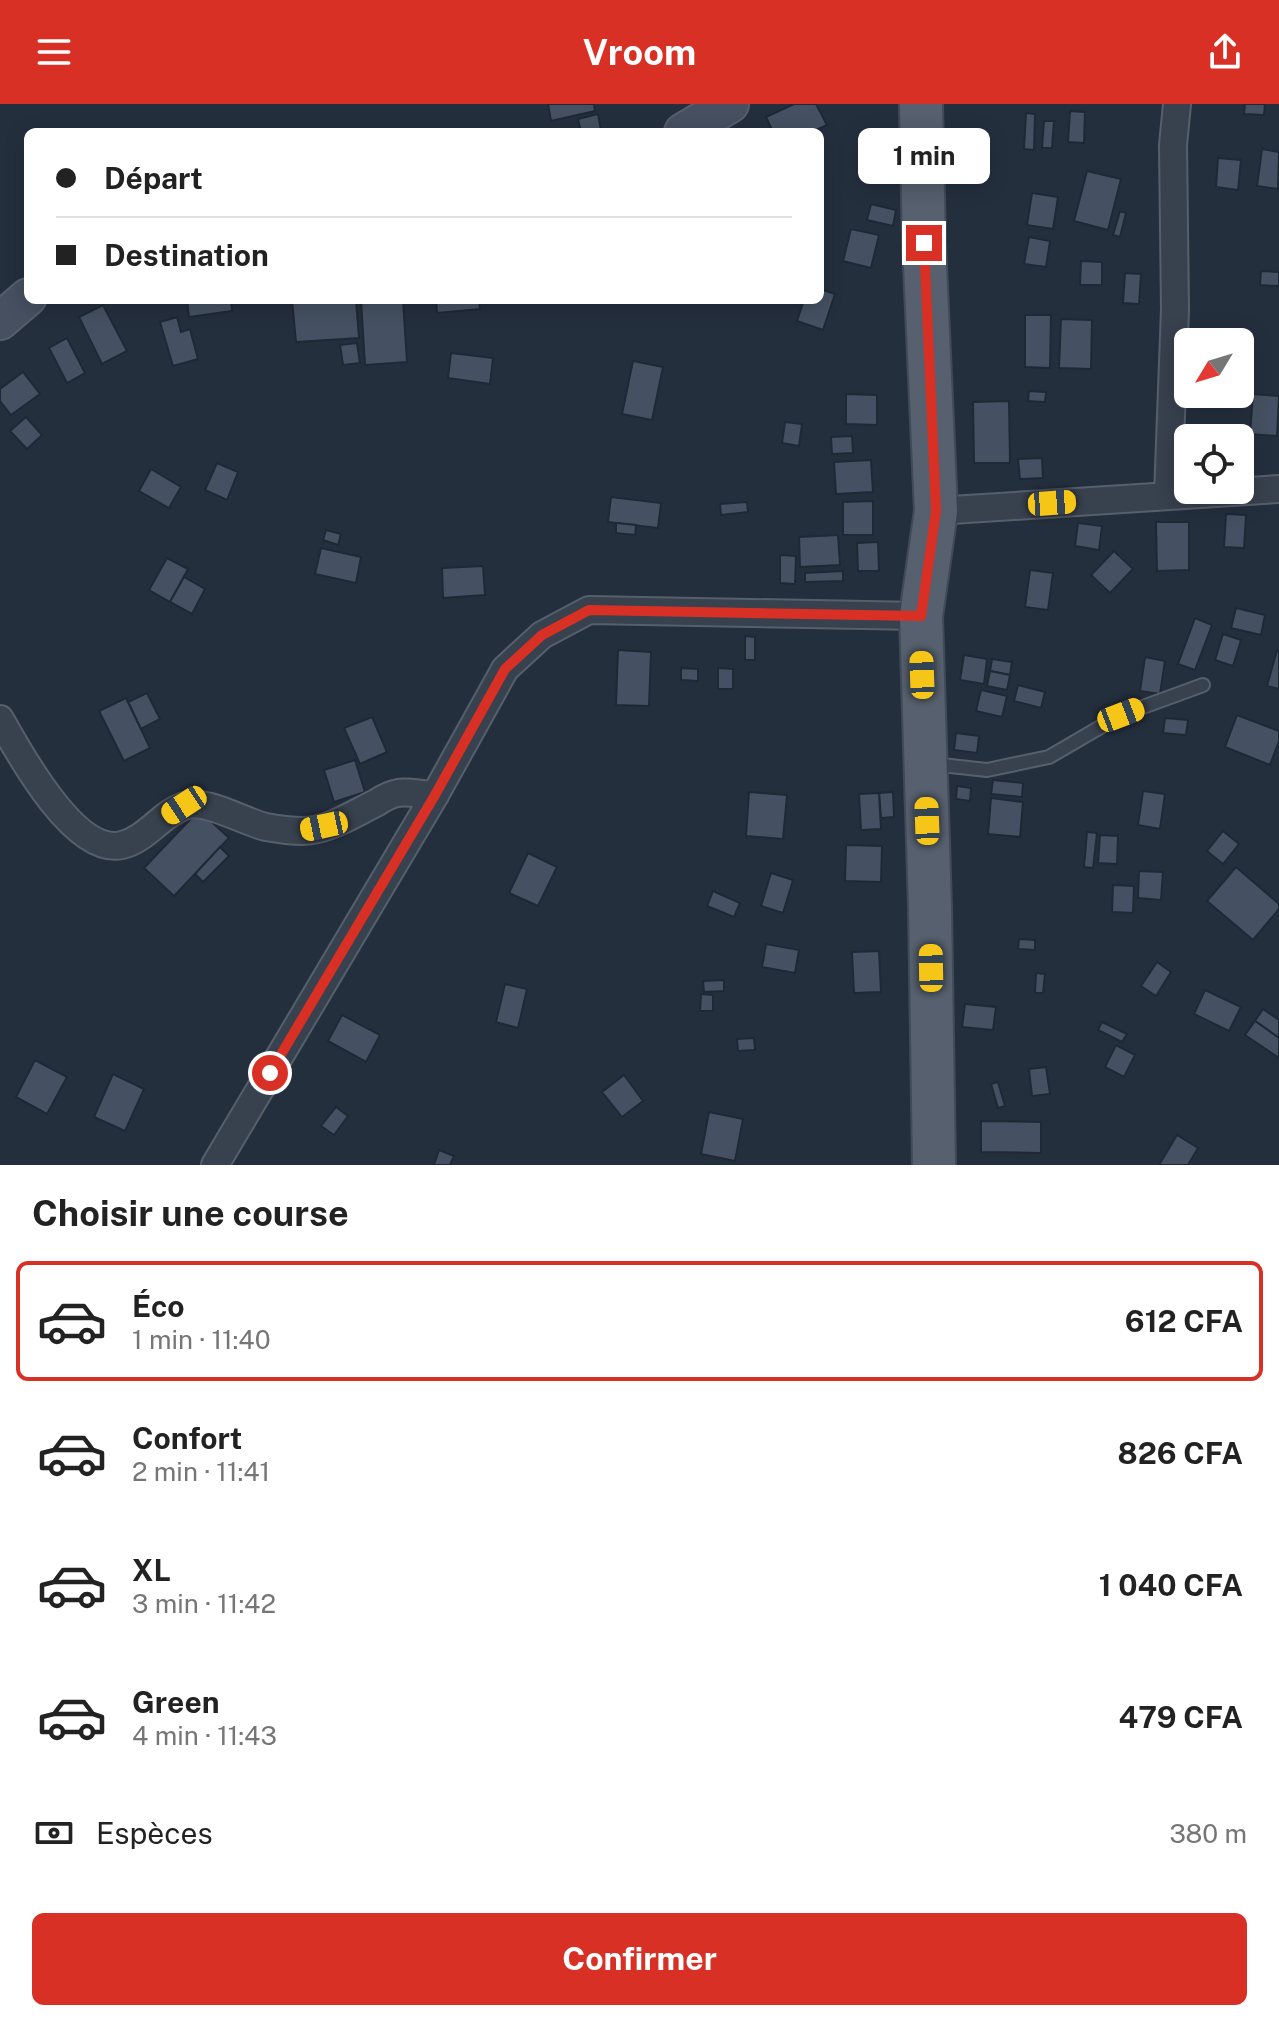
<!DOCTYPE html>
<html lang="fr">
<head>
<meta charset="utf-8">
<style>
	body { margin:0; font-family:"Public Sans",sans-serif; background:#f6f6f6; color:#222; height:100vh; display:flex; flex-direction:column; font-size:30px; white-space:nowrap }
	* { box-sizing:border-box; margin:0 }
	p { font-size:26px; color:#767676 }
	.icon { flex:none; width:44px; height:44px; fill:none; stroke:currentColor; stroke-width:2; stroke-linecap:round; stroke-linejoin:round }
	.map { position:relative; height:1061px; overflow:hidden }
	.sheet { display:flex; flex-direction:column; background:#fff; flex:1 }
	.sheet>* { flex:none }
	.guide { position:absolute; left:24px; top:24px; width:800px; height:176px; border-radius:12px; box-shadow:0 4px 20px #0003; display:grid; align-content:center; height:176px; padding:0 32px; background:#fff }
	.needle { width:52px; rotate:232deg }
	.buttons { position:absolute; left:1174px; top:224px; display:grid; gap:16px }
	.buttons a { display:grid; place-items:center; width:80px; height:80px; border-radius:12px; background:#fff; box-shadow:0 4px 20px #0003; font-size:40px }
	.end { position:absolute; width:36px; height:36px; margin:-18px; border:10px solid #d93025; background:#fff; box-shadow:0 0 0 4px #fff }
	.from { border-radius:50% }
	.bubble { position:absolute; height:56px; border-radius:12px; background:#fff; box-shadow:0 4px 20px #0003; font-size:26px; font-weight:700; line-height:56px; text-align:center }
	.car { position:absolute; width:24px; height:48px; margin:-24px -12px; border-radius:10px; box-shadow:0 0 6px 2px #0007; background:linear-gradient(#f5c518 24%,#345 0 40%,#f5c518 0 76%,#345 0 86%,#f5c518 0) }
	.guide b { display:flex; align-items:center; gap:28px; height:76px; font-size:30px }
	.guide b+b { border-top:2px solid #e0e0e0 }
	.guide i { width:20px; height:20px; background:#222 }
	ul { padding:0; list-style:none }
	li { display:flex; align-items:center; gap:24px; height:120px; margin:0 16px 12px; padding:0 16px; border:4px solid transparent; border-radius:12px }
	li div { flex:1 }
	li b { display:block; font-size:30px }
	li em { font-style:normal; font-weight:700 }
	li.on { border-color:#d93025 }
	li>.icon { width:72px; height:72px; stroke-width:1.5 }
	h2 { padding:0 32px; font-size:36px; line-height:96px }
	.pay { display:flex; align-items:center; gap:20px; height:88px; padding:0 32px; font-size:30px }
	.pay p { margin-inline-start:auto }
	.primary-button { display:flex; gap:16px; margin-top:auto; padding:16px 32px }
	.primary-button a { flex:1; height:92px; border-radius:12px; background:#d93025; color:#fff; font-size:32px; font-weight:700; line-height:92px; text-align:center }
	header { display:flex; justify-content:space-between; align-items:center; height:104px; padding:0 32px; background:#d93025; color:#fff; font-size:36px; font-weight:700 }
	.map>svg:first-child { display:block }
</style>
</head>
<body>
<header><svg class="icon" aria-label="menu" viewBox="0 0 24 24"><path d="M4 6h16M4 12h16M4 18h16"/></svg>Vroom<svg class="icon" aria-label="share" viewBox="0 0 24 24"><path d="M12 15V3M7 8l5-5 5 5M5 13v7h14v-7"/></svg></header>
<div class="map">
<svg width="1279" height="1061" viewBox="0 0 1279 1061">
	<rect width="100%" height="100%" fill="#242f3e"/>
	<!-- building -->
	<g fill="#455162" stroke="#1f2835" stroke-width="2">
		<polygon points="548,0 594,0 595,7 551,17"/>
		<polygon points="794,0 816,0 827,21 812,28 773,28 766,13"/>
		<polygon points="1245,0 1265,0 1264,11 1244,10"/>
		<polygon points="1070,7 1085,8 1084,39 1068,38"/>
		<polygon points="1026,9 1035,10 1034,46 1024,45"/>
		<polygon points="598,10 601,26 581,28 578,15"/>
		<polygon points="1044,17 1054,17 1052,44 1042,44"/>
		<polygon points="1262,45 1279,48 1278,85 1257,82"/>
		<polygon points="1218,54 1241,56 1238,86 1216,83"/>
		<polygon points="1087,67 1121,75 1108,126 1074,117"/>
		<polygon points="1032,89 1058,93 1053,125 1027,121"/>
		<polygon points="871,100 896,106 893,122 867,116"/>
		<polygon points="1120,107 1126,109 1120,133 1113,131"/>
		<polygon points="851,125 879,131 871,164 843,157"/>
		<polygon points="1029,133 1050,137 1046,163 1024,160"/>
		<polygon points="1081,157 1102,158 1102,181 1080,181"/>
		<polygon points="1261,167 1279,168 1279,182 1260,181"/>
		<polygon points="1125,169 1141,170 1139,200 1123,199"/>
		<polygon points="820,185 835,190 823,226 797,217 804,196 820,196"/>
		<polygon points="187,196 231,196 232,207 189,213"/>
		<polygon points="292,196 356,196 359,234 296,238"/>
		<polygon points="361,196 403,196 407,258 365,261"/>
		<polygon points="436,196 479,196 480,205 437,209"/>
		<polygon points="103,201 127,247 102,260 79,213"/>
		<polygon points="1025,211 1051,211 1050,264 1025,263"/>
		<polygon points="177,213 181,228 190,225 198,255 173,262 160,218"/>
		<polygon points="1061,215 1092,216 1091,265 1059,264"/>
		<polygon points="67,234 85,269 67,279 49,244"/>
		<polygon points="357,239 360,259 343,261 340,241"/>
		<polygon points="451,249 493,254 490,280 448,274"/>
		<polygon points="633,257 663,263 652,316 622,310"/>
		<polygon points="23,268 40,290 11,311 0,297 0,285"/>
		<polygon points="1029,287 1046,288 1045,298 1028,297"/>
		<polygon points="846,290 877,291 877,321 846,320"/>
		<polygon points="1253,290 1279,292 1277,332 1250,330"/>
		<polygon points="1009,297 1010,359 974,359 973,298"/>
		<polygon points="26,313 42,331 27,345 10,327"/>
		<polygon points="785,318 802,320 799,342 782,339"/>
		<polygon points="1200,322 1237,324 1236,334 1199,334"/>
		<polygon points="852,332 853,349 832,350 831,333"/>
		<polygon points="1042,354 1043,374 1020,375 1018,355"/>
		<polygon points="871,356 873,388 836,390 834,358"/>
		<polygon points="217,359 238,368 227,396 205,386"/>
		<polygon points="151,365 181,383 169,404 139,387"/>
		<polygon points="611,393 661,399 658,424 608,418"/>
		<polygon points="873,397 873,431 843,431 843,398"/>
		<polygon points="747,398 748,408 721,411 720,400"/>
		<polygon points="1226,410 1246,411 1244,444 1224,443"/>
		<polygon points="1156,418 1189,418 1189,466 1157,467"/>
		<polygon points="616,419 636,421 635,431 616,429"/>
		<polygon points="1078,419 1102,422 1099,446 1075,442"/>
		<polygon points="326,426 341,430 338,441 323,436"/>
		<polygon points="838,431 840,461 800,463 799,433"/>
		<polygon points="878,438 879,467 858,467 857,439"/>
		<polygon points="321,444 361,453 356,479 315,470"/>
		<polygon points="1114,447 1133,465 1110,489 1091,471"/>
		<polygon points="780,451 796,452 795,480 780,479"/>
		<polygon points="167,454 188,465 170,498 149,486"/>
		<polygon points="483,462 485,491 443,494 442,464"/>
		<polygon points="1030,466 1053,469 1048,506 1025,503"/>
		<polygon points="843,467 843,477 805,478 805,469"/>
		<polygon points="184,473 205,485 192,510 170,498"/>
		<polygon points="1236,504 1265,511 1261,531 1231,524"/>
		<polygon points="1195,514 1212,521 1195,566 1178,560"/>
		<polygon points="1223,530 1241,536 1233,562 1215,556"/>
		<polygon points="745,532 755,533 755,556 745,556"/>
		<polygon points="618,546 651,548 649,602 616,601"/>
		<polygon points="1277,546 1279,547 1279,585 1267,582"/>
		<polygon points="964,551 987,555 984,580 960,576"/>
		<polygon points="1145,553 1165,557 1160,590 1140,587"/>
		<polygon points="992,555 1012,558 1010,571 990,567"/>
		<polygon points="681,564 698,565 698,577 681,576"/>
		<polygon points="718,564 733,565 733,585 718,585"/>
		<polygon points="990,567 1010,571 1007,586 987,582"/>
		<polygon points="1018,581 1045,588 1041,604 1014,597"/>
		<polygon points="981,586 1007,592 1002,613 976,607"/>
		<polygon points="147,589 160,615 141,625 128,598"/>
		<polygon points="126,594 150,644 124,657 99,607"/>
		<polygon points="1237,611 1279,627 1279,637 1270,661 1225,643"/>
		<polygon points="372,613 387,648 360,660 344,624"/>
		<polygon points="1165,614 1188,616 1186,631 1163,629"/>
		<polygon points="956,629 979,632 977,649 954,646"/>
		<polygon points="355,656 365,688 334,698 324,666"/>
		<polygon points="993,676 1023,679 1022,693 991,690"/>
		<polygon points="957,682 971,684 970,697 956,695"/>
		<polygon points="1143,687 1165,690 1160,725 1138,721"/>
		<polygon points="749,688 787,691 783,735 746,732"/>
		<polygon points="893,688 894,713 881,714 879,689"/>
		<polygon points="879,689 881,725 861,726 859,690"/>
		<polygon points="991,694 1023,698 1020,733 988,730"/>
		<polygon points="199,706 229,734 174,792 144,764"/>
		<polygon points="1223,727 1239,740 1223,760 1207,747"/>
		<polygon points="1087,728 1097,729 1093,764 1084,763"/>
		<polygon points="1100,731 1118,732 1117,760 1098,759"/>
		<polygon points="846,741 882,742 881,778 845,777"/>
		<polygon points="220,743 229,752 203,778 195,770"/>
		<polygon points="528,749 557,763 538,802 509,789"/>
		<polygon points="1236,763 1279,800 1279,805 1253,836 1207,797"/>
		<polygon points="1139,767 1163,768 1161,796 1138,794"/>
		<polygon points="771,769 793,776 783,809 761,802"/>
		<polygon points="1113,781 1134,782 1133,809 1112,808"/>
		<polygon points="713,787 740,799 734,813 707,802"/>
		<polygon points="1019,835 1035,836 1035,846 1018,845"/>
		<polygon points="766,840 799,846 795,869 762,863"/>
		<polygon points="879,847 881,888 854,889 852,848"/>
		<polygon points="1157,858 1171,868 1156,892 1141,882"/>
		<polygon points="1036,869 1045,870 1043,889 1035,889"/>
		<polygon points="724,876 724,887 704,888 703,877"/>
		<polygon points="505,880 527,885 518,924 496,918"/>
		<polygon points="1205,886 1241,903 1229,927 1194,910"/>
		<polygon points="701,890 713,891 713,907 700,907"/>
		<polygon points="965,900 996,903 993,926 962,923"/>
		<polygon points="1263,905 1279,916 1279,934 1255,917"/>
		<polygon points="342,911 380,931 366,958 328,937"/>
		<polygon points="1255,917 1279,934 1279,954 1245,931"/>
		<polygon points="1102,918 1127,930 1122,938 1098,926"/>
		<polygon points="754,934 755,946 738,947 737,935"/>
		<polygon points="1116,941 1135,951 1124,973 1105,963"/>
		<polygon points="35,956 67,973 47,1010 16,993"/>
		<polygon points="1046,963 1050,990 1032,992 1029,965"/>
		<polygon points="113,970 144,985 125,1027 94,1013"/>
		<polygon points="624,971 643,997 622,1013 602,988"/>
		<polygon points="998,978 1005,1002 998,1004 991,980"/>
		<polygon points="336,1003 348,1012 334,1031 321,1022"/>
		<polygon points="709,1008 743,1015 735,1057 701,1050"/>
		<polygon points="981,1017 1041,1018 1041,1049 981,1048"/>
		<polygon points="1177,1031 1198,1044 1188,1061 1159,1061"/>
		<polygon points="439,1046 454,1052 450,1061 434,1061"/>
	</g>
	<g fill="none" stroke-linecap="round" stroke-linejoin="round">
		<!-- lane casing -->
		<g stroke="#565f6c" stroke-width="16">
			<polyline id="lane" points="932,660 987,666 1049,653 1121,611 1203,581"/>
		</g>
		<!-- street casing -->
		<g stroke="#565f6c" stroke-width="30">
			<g id="street">
				<polyline points="1168,392 1175,205 1173,41 1177,0"/>
				<polyline points="936,407 1279,385"/>
				<path d="M0,615C19,649 75,752 122,741C147,735 161,710 184,702C205,694 244,718 266,723C277,725 291,727 302,727C328,727 353,710 376,699C382,695 391,690 398,689C409,687 423,691 435,691"/>
				<polyline points="215,1061 435,691 505,565 542,531 589,506 921,512"/>
			</g>
		</g>
		<!-- secondary casing -->
		<g stroke="#565f6c" stroke-width="40">
			<g id="secondary">
				<polyline points="683,28 730,0"/>
				<polyline points="0,217 28,193"/>
			</g>
		</g>
		<!-- primary casing -->
		<g stroke="#414a57" stroke-width="46">
			<polyline id="primary" points="921,0 924,139 936,407 921,512 930,803 934,1061"/>
		</g>
		<!-- lane -->
		<use href="#lane" stroke="#38414e" stroke-width="12"/>
		<!-- street -->
		<use href="#street" stroke="#38414e" stroke-width="26"/>
		<!-- secondary -->
		<use href="#secondary" stroke="#465061" stroke-width="36"/>
		<!-- primary -->
		<use href="#primary" stroke="#56606e" stroke-width="42"/>
	</g>
	<g fill="none" stroke-linecap="round" stroke-linejoin="round">
		<!-- route -->
		<polyline stroke="#d93025" stroke-width="10" points="270,969 435,691 505,565 542,531 589,506 921,512 936,407 924,139"/>
	</g>
</svg>
<div class="buttons">
<a><svg class="needle" viewBox="-14 -14 28 28"><path d="M0-13l5 13h-10z" fill="#e53935"/><path d="M0 13l5-13h-10z" fill="#767676"/></svg></a>
<a><svg class="icon" aria-label="locate" viewBox="0 0 24 24"><circle cx="12" cy="12" r="6"/><path d="M12 2v4M12 18v4M2 12h4M18 12h4"/></svg></a>
</div>
<i class="end from" style="left:270px;top:969px"></i>
<i class="end" style="left:924px;top:139px"></i>
<div class="bubble" style="left:858px;top:24px;width:132px">1 min</div>
<i class="car" style="left:1052px;top:399px;rotate:86deg"></i>
<i class="car" style="left:922px;top:571px;rotate:358deg"></i>
<i class="car" style="left:1121px;top:611px;rotate:69deg"></i>
<i class="car" style="left:184px;top:701px;rotate:237deg"></i>
<i class="car" style="left:927px;top:717px;rotate:358deg"></i>
<i class="car" style="left:324px;top:722px;rotate:258deg"></i>
<i class="car" style="left:931px;top:864px;rotate:359deg"></i>
<div class="guide">
<b><i class="from"></i>Départ</b>
<b><i></i>Destination</b>
</div>
</div>
<section class="sheet">
<h2>Choisir une course</h2>
<ul>
<li class="on"><svg class="icon" aria-label="car" viewBox="0 0 24 24"><path d="M5 17H2v-5l4-1 3-4h7l3 4 3 1v5h-3M9 17h6M6 11h13"/><circle cx="7" cy="17" r="2"/><circle cx="17" cy="17" r="2"/></svg><div><b>Éco</b><p>1 min · 11:40</p></div><em>612 CFA</em></li>
<li><svg class="icon" aria-label="car" viewBox="0 0 24 24"><path d="M5 17H2v-5l4-1 3-4h7l3 4 3 1v5h-3M9 17h6M6 11h13"/><circle cx="7" cy="17" r="2"/><circle cx="17" cy="17" r="2"/></svg><div><b>Confort</b><p>2 min · 11:41</p></div><em>826 CFA</em></li>
<li><svg class="icon" aria-label="car" viewBox="0 0 24 24"><path d="M5 17H2v-5l4-1 3-4h7l3 4 3 1v5h-3M9 17h6M6 11h13"/><circle cx="7" cy="17" r="2"/><circle cx="17" cy="17" r="2"/></svg><div><b>XL</b><p>3 min · 11:42</p></div><em>1 040 CFA</em></li>
<li><svg class="icon" aria-label="car" viewBox="0 0 24 24"><path d="M5 17H2v-5l4-1 3-4h7l3 4 3 1v5h-3M9 17h6M6 11h13"/><circle cx="7" cy="17" r="2"/><circle cx="17" cy="17" r="2"/></svg><div><b>Green</b><p>4 min · 11:43</p></div><em>479 CFA</em></li>
</ul>
<div class="pay"><svg class="icon" aria-label="cash" viewBox="0 0 24 24"><path d="M3 7h18v10H3z"/><circle cx="12" cy="12" r="2"/></svg>Espèces<p>380 m</p></div>
<div class="primary-button"><a>Confirmer</a></div>
</section>
</body>
</html>
